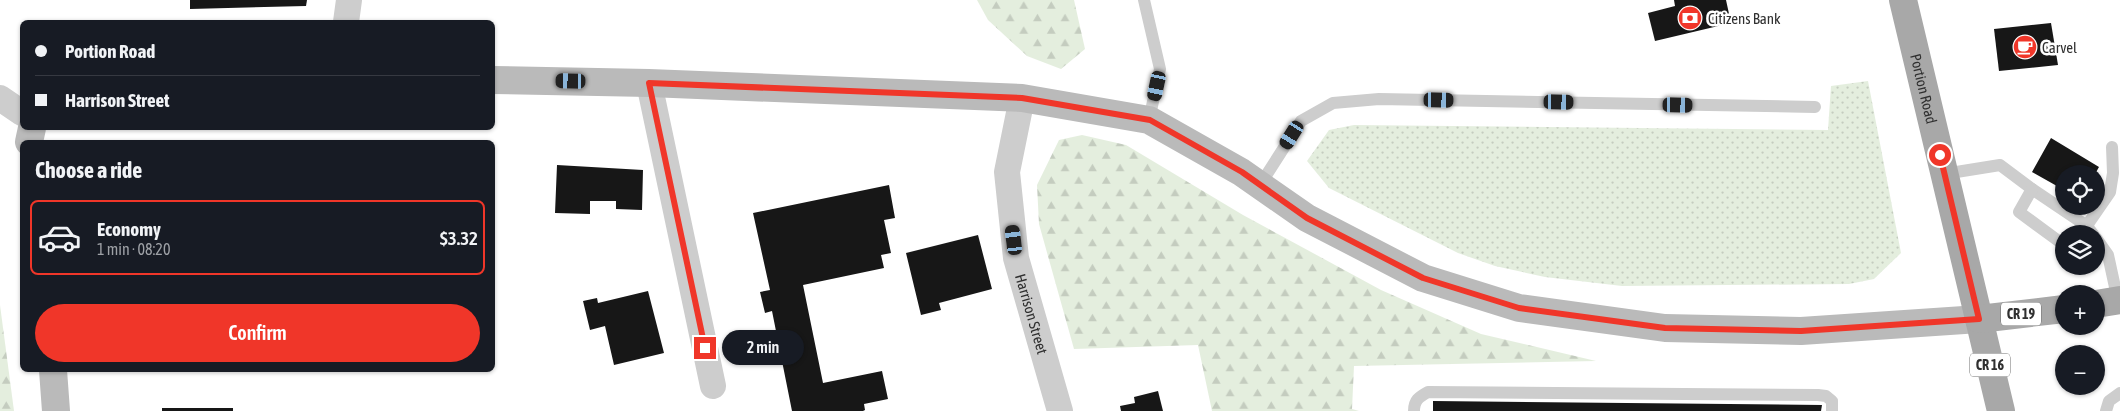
<!DOCTYPE html>
<html lang="en">
<head>
<meta charset="utf-8">
<style>
	body { margin:0; font-family:"Asap Condensed",sans-serif; background:#242831; color:#f1f3f6; height:100vh; display:flex; flex-direction:column; font-size:19px; white-space:nowrap }
	* { box-sizing:border-box; margin:0 }
	p { font-size:16px; color:#9ea1a6 }
	.icon { flex:none; width:28px; height:28px; fill:none; stroke:currentColor; stroke-width:2; stroke-linecap:round; stroke-linejoin:round }
	.map { position:relative; flex:1; overflow:hidden }
	.side { position:absolute; left:20px; top:140px; width:475px; height:232px; display:flex; flex-direction:column; background:#171b24; border-radius:8px; box-shadow:0 1px 4px #0004 }
	.side>* { flex:none }
	.top-card { position:absolute; left:20px; top:20px; width:475px; height:110px; border-radius:8px; box-shadow:0 1px 4px #0004; display:grid; align-content:center; height:110px; padding:0 15px; background:#171b24 }
	.tools { position:absolute; left:2055px; top:165px; display:grid; gap:10px }
	.tools a { display:grid; place-items:center; width:50px; height:50px; border-radius:50%; background:#171b24; box-shadow:0 1px 4px #0004; font-size:25px }
	.end { position:absolute; width:22px; height:22px; margin:-11px; border:6px solid #f03629; background:#fff; box-shadow:0 0 0 2px #fff }
	.from { border-radius:50% }
	.bubble { position:absolute; height:35px; border-radius:18px; background:#171b24; box-shadow:0 1px 4px #0004; font-size:16px; font-weight:600; line-height:35px; text-align:center }
	.car { position:absolute; width:15px; height:30px; margin:-15px -8px; border-radius:6px; box-shadow:0 0 4px 1px #0007; background:linear-gradient(#222 24%,#8ab4d8 0 40%,#222 0 76%,#8ab4d8 0 86%,#222 0) }
	.top-card b { display:flex; align-items:center; gap:18px; height:48px; font-size:19px }
	.top-card b+b { border-top:1px solid #363941 }
	.top-card i { width:12px; height:12px; background:#f1f3f6 }
	ul { padding:0; list-style:none }
	li { display:flex; align-items:center; gap:15px; height:75px; margin:0 10px 8px; padding:0 5px; border:2px solid transparent; border-radius:8px }
	li div { flex:1 }
	li b { display:block; font-size:19px }
	li em { font-style:normal; font-weight:600 }
	li.selected { border-color:#f03629 }
	li>.icon { width:45px; height:45px; stroke-width:1.5 }
	h2 { padding:0 15px; font-size:22px; line-height:60px }
	.action { display:flex; gap:10px; margin-top:auto; padding:10px 15px }
	.action a { flex:1; height:58px; border-radius:30px; background:#f03629; color:#fff; font-size:20px; font-weight:600; line-height:58px; text-align:center }
	.map>svg:first-child { display:block }
</style>
</head>
<body>
<div class="map">
<svg width="2120" height="411" viewBox="0 0 2120 411">
	<defs>
		<pattern id="grass-dots" width="8" height="8" patternUnits="userSpaceOnUse" patternTransform="scale(1.25)"><rect width="8" height="8" fill="#e4eede"/><path d="M2 2h.1M6 6h.1" fill="none" stroke="#c4ccbf" stroke-width="1.8" stroke-linecap="round"/></pattern>
		<pattern id="forest-firs" width="22" height="20" patternUnits="userSpaceOnUse" patternTransform="scale(1.25)"><rect width="22" height="20" fill="#e4eede"/><path d="M5 1l3.5 6h-7zM16 11l3.5 6h-7z" fill="#c4ccbf"/></pattern>
	</defs>
	<rect width="100%" height="100%" fill="#fff"/>
	<!-- grass -->
	<polygon fill="url(#grass-dots)" points="1868,81 1901,253 1874,279 1849,284 1622,286 1545,277 1495,266 1458,253 1329,188 1307,161 1329,130 1354,125 1828,130 1831,86"/>
	<!-- forest -->
	<g fill="url(#forest-firs)">
		<polygon points="977,0 1074,0 1085,49 1061,69 1027,56 988,20"/>
		<polygon points="1082,135 1126,145 1243,215 1381,290 1481,334 1596,361 1354,366 1352,409 1359,411 1212,411 1198,345 1074,349 1039,224 1037,185 1059,140"/>
		<polygon points="0,305 14,411 0,411"/>
	</g>
	<!-- building -->
	<g fill="#171717">
		<polygon points="190,0 307,0 306,6 190,9"/>
		<polygon points="1674,0 1726,0 1731,23 1655,41 1648,13 1675,6"/>
		<polygon points="2051,23 2058,65 1999,71 1994,29"/>
		<polygon points="2051,138 2099,167 2095,174 2064,174 2064,190 2032,172"/>
		<polygon points="557,165 643,170 642,210 616,209 616,201 590,201 590,214 555,213"/>
		<polygon points="889,185 895,218 884,220 891,253 881,255 884,268 803,285 823,383 882,371 888,399 864,404 865,410 863,411 792,411 772,311 765,313 760,292 770,290 753,213"/>
		<polygon points="978,235 992,289 939,303 941,310 921,315 906,253"/>
		<polygon points="648,291 664,353 614,365 605,326 590,330 583,301 597,298 598,303"/>
		<polygon points="1158,391 1163,411 1121,411 1120,406 1135,403 1134,397"/>
		<polygon points="1433,401 1822,405 1821,411 1433,411"/>
		<rect x="162" y="408" width="71" height="3"/>
	</g>
	<g fill="none" stroke-linecap="round" stroke-linejoin="round">
		<!-- lane -->
		<g stroke="#cdcdcd" stroke-width="12">
			<polyline points="1144,0 1160,69 1149,120"/>
			<polyline points="1944,174 2000,165 2032,189 2087,226 2093,234"/>
			<polyline points="1260,185 1301,121 1333,103 1379,99 1815,107"/>
			<polyline points="2032,189 2019,212 2064,245"/>
			<polyline points="2081,234 2110,192 2113,173 2112,147"/>
			<polyline points="2096,238 2108,255 2118,301"/>
			<path d="M1414,411C1414,400 1419,397 1428,392L1818,395L1826,396L1832,401V411"/>
			<polyline points="2106,411 2109,401 2120,393"/>
		</g>
		<!-- street -->
		<g stroke="#cdcdcd" stroke-width="26">
			<polyline points="346,22 349,0"/>
			<polyline points="649,83 713,386"/>
			<polyline points="0,98 22,113"/>
			<path id="s1" d="M1022,98L1007,172L1016,258L1060,411"/>
		</g>
		<!-- secondary -->
		<g stroke="#bababa" stroke-width="28">
			<polyline points="492,80 649,83 1022,98 1149,120 1241,172 1307,218 1423,278 1519,308 1665,328 1801,331 1979,319"/>
			<polyline points="29,142 32,128"/>
			<polyline points="53,370 56,411"/>
		</g>
		<!-- primary -->
		<g stroke="#a8a8a8" stroke-width="28">
			<path id="s2" d="M1903,0L2001,411"/>
			<polyline points="2096,304 2120,300"/>
			<polyline points="1979,319 2064,309"/>
		</g>
	</g>
	<g fill="none" stroke-linecap="round" stroke-linejoin="round">
		<!-- route -->
		<polyline stroke="#f03629" stroke-width="6" points="705,348 649,83 1022,98 1150,120 1242,172 1307,218 1423,278 1519,308 1665,328 1801,331 1979,319 1940,155"/>
	</g>
	<!-- icons -->
	<defs>
		<g id="bank-disc" transform="scale(1.25)"><circle r="9.5" fill="#f03629" stroke="#fff"/><path d="M-6-4H6V4H-6ZM0-2.3a2.3 2.3 0 1 0 0 4.6a2.3 2.3 0 1 0 0-4.6Z" fill="#fff"/></g>
		<g id="cafe-disc" transform="scale(1.25)"><circle r="9.5" fill="#f03629" stroke="#fff"/><path d="M-5.5-4.5H6V0H3Q3 3.5 0 3.5H-2.5Q-5.5 3.5-5.5 0ZM3-3.2v2h1.7v-2ZM-6 4.5H4V6H-6Z" fill="#fff"/></g>
	</defs>
	<g fill-rule="evenodd">
		<use href="#bank-disc" x="1690" y="18"/>
		<use href="#cafe-disc" x="2025" y="47"/>
	</g>
	<g text-anchor="middle" dominant-baseline="central" stroke-width="5" stroke-linejoin="round" paint-order="stroke">
		<!-- shield labels -->
		<g fill="#fff" stroke="#6e6e6e" stroke-width="1">
			<rect x="2001" y="302.5" width="40" height="23" rx="4"/>
			<rect x="1970" y="353.5" width="40" height="23" rx="4"/>
		</g>
		<g font-size="14" font-weight="bold" fill="#303030">
			<text x="2021" y="314">CR 19</text>
			<text x="1990" y="365">CR 16</text>
		</g>
		<!-- poi labels -->
		<g font-size="15" fill="#303030" stroke="#fff" text-anchor="start">
			<text x="1708" y="18">Citizens Bank</text>
			<text x="2042" y="47">Carvel</text>
		</g>
		<!-- street labels -->
		<g font-size="15" fill="#303030" stroke="#fff">
			<text stroke="none"><textPath href="#s2" startOffset="91">Portion Road</textPath></text>
			<text stroke="none"><textPath href="#s1" startOffset="220">Harrison Street</textPath></text>
		</g>
	</g>
</svg>
<div class="tools">
<a><svg class="icon" aria-label="locate" viewBox="0 0 24 24"><circle cx="12" cy="12" r="6"/><path d="M12 2v4M12 18v4M2 12h4M18 12h4"/></svg></a>
<a><svg class="icon" aria-label="layers" viewBox="0 0 24 24"><path d="M12 4l9 5-9 5-9-5zM3 14l9 5 9-5"/></svg></a>
<a>+</a>
<a>−</a>
</div>
<i class="end from" style="left:1940px;top:155px"></i>
<i class="end" style="left:705px;top:348px"></i>
<div class="bubble" style="left:722px;top:330px;width:82px">2 min</div>
<i class="car" style="left:571px;top:81px;rotate:271deg"></i>
<i class="car" style="left:1157px;top:86px;rotate:192deg"></i>
<i class="car" style="left:1439px;top:100px;rotate:91deg"></i>
<i class="car" style="left:1559px;top:102px;rotate:91deg"></i>
<i class="car" style="left:1678px;top:105px;rotate:91deg"></i>
<i class="car" style="left:1292px;top:135px;rotate:212deg"></i>
<i class="car" style="left:1014px;top:240px;rotate:353deg"></i>
<div class="top-card">
<b><i class="from"></i>Portion Road</b>
<b><i></i>Harrison Street</b>
</div>
<section class="side">
<h2>Choose a ride</h2>
<ul>
<li class="selected"><svg class="icon" aria-label="car" viewBox="0 0 24 24"><path d="M5 17H2v-5l4-1 3-4h7l3 4 3 1v5h-3M9 17h6M6 11h13"/><circle cx="7" cy="17" r="2"/><circle cx="17" cy="17" r="2"/></svg><div><b>Economy</b><p>1 min · 08:20</p></div><em>$3.32</em></li>
</ul>
<div class="action"><a>Confirm</a></div>
</section>
</div>
</body>
</html>
